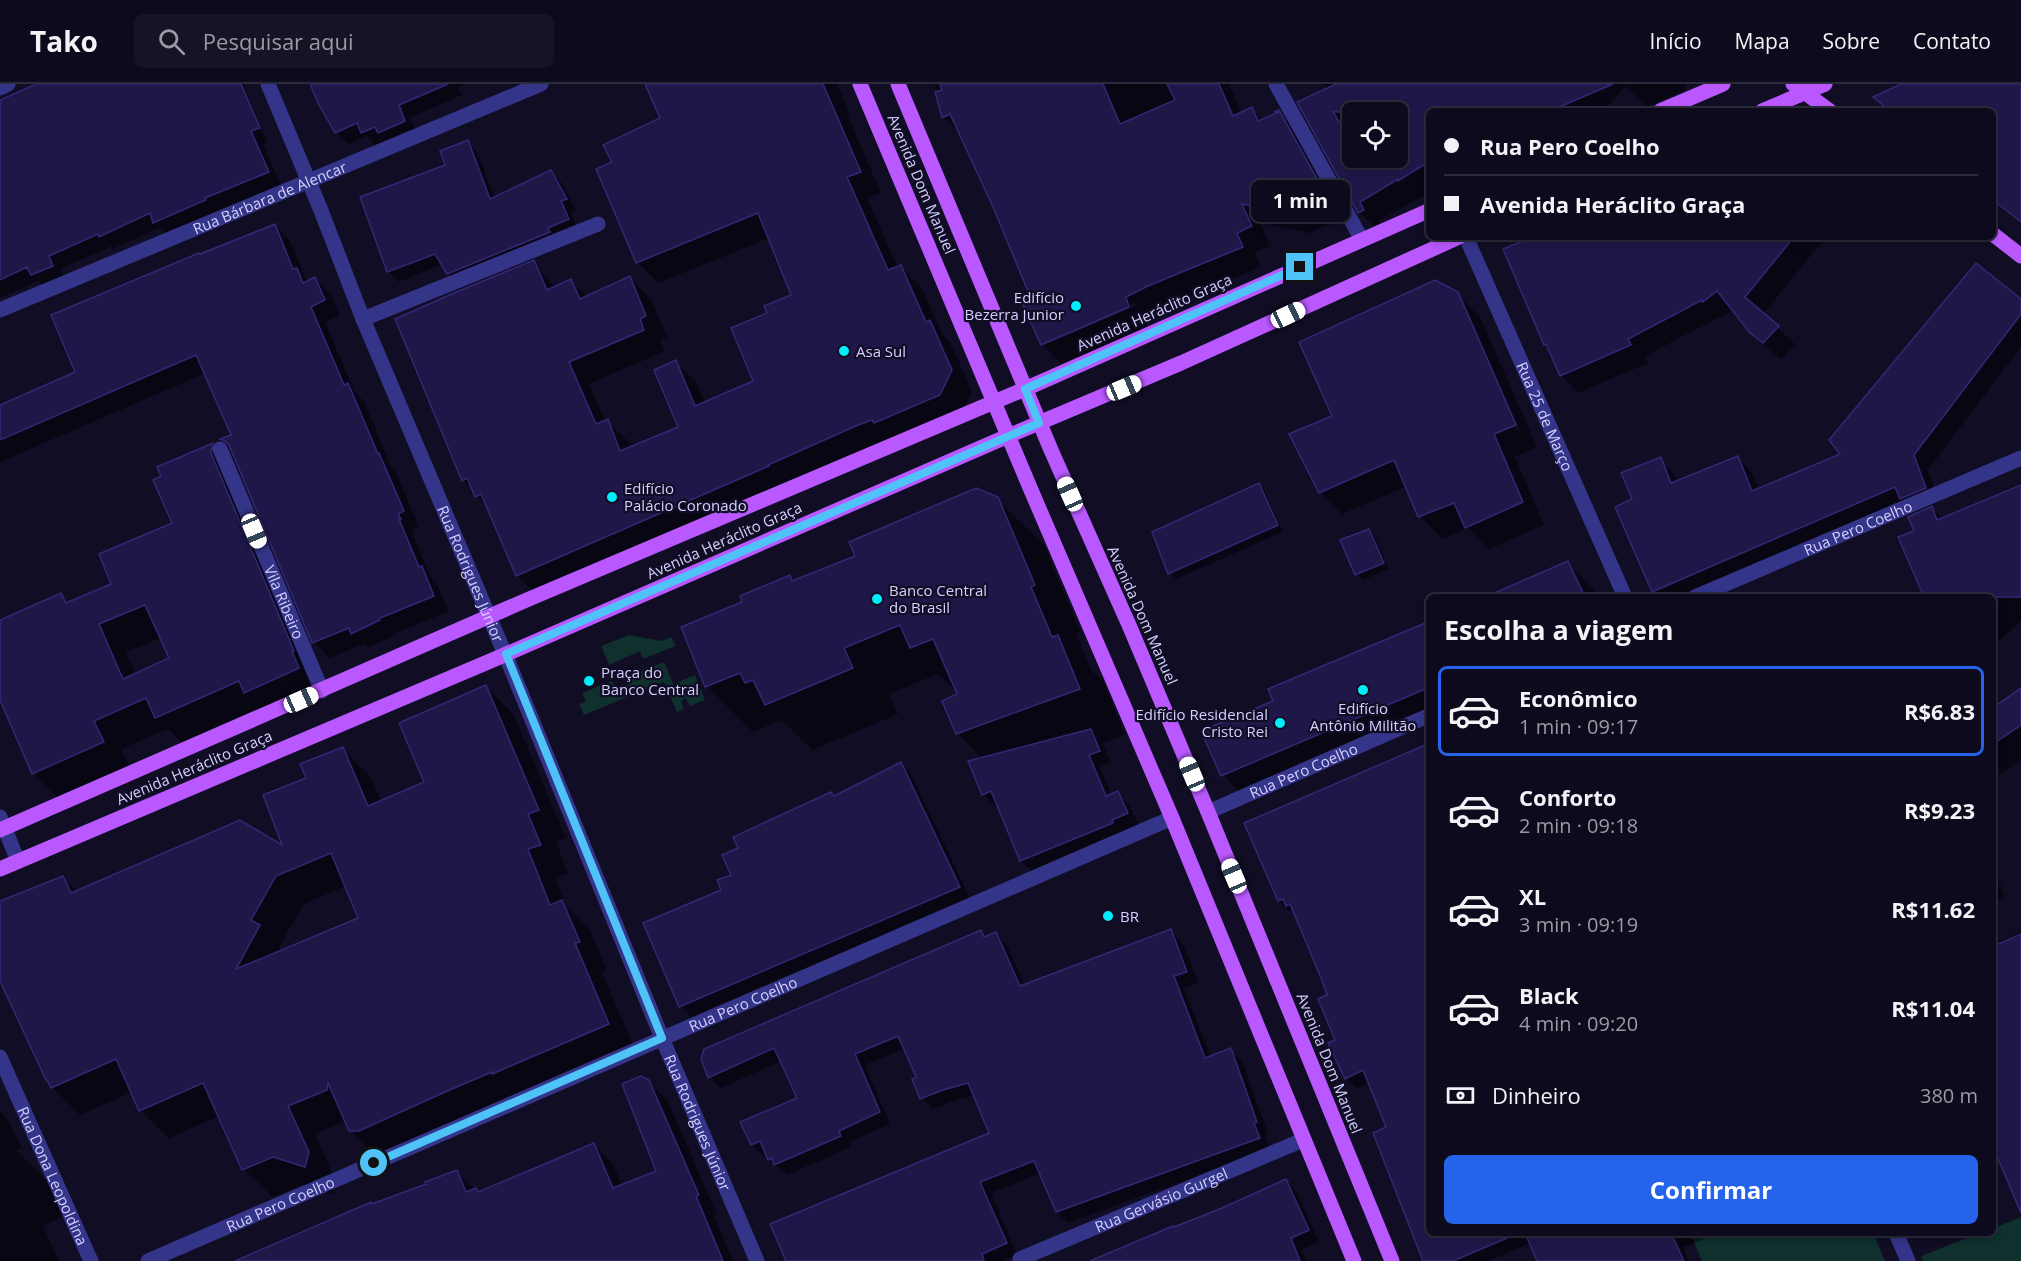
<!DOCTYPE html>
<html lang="pt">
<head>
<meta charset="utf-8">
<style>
	body { margin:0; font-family:"Open Sans",sans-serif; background:#151325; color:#f1f3f6; height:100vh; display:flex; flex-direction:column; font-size:22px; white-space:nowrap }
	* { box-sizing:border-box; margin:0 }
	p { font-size:20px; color:#9a9aa3 }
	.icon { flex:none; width:33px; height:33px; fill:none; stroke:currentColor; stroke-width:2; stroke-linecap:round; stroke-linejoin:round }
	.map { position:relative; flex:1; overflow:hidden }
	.sheet { position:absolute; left:1426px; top:510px; width:570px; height:642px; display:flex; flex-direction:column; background:#0c0a1c; border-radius:9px; box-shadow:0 3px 9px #0003,0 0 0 2px #2c2b3b }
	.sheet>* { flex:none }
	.top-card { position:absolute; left:1426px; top:24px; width:570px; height:132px; border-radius:9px; box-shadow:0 3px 9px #0003,0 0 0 2px #2c2b3b; display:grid; align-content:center; height:132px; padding:0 18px; background:#0c0a1c }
	.buttons { position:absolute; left:1342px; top:18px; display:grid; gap:12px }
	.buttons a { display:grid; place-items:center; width:66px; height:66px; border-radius:9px; background:#0c0a1c; box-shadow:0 3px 9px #0003,0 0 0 2px #2c2b3b; font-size:30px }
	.end { position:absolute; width:27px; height:27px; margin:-14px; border:8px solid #4fc3f7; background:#111; box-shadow:0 0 0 3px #111 }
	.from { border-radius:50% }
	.bubble { position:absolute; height:42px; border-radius:9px; background:#0c0a1c; box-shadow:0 3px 9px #0003,0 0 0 2px #2c2b3b; font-size:20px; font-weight:700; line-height:42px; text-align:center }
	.car { position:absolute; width:18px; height:36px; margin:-18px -9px; border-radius:8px; box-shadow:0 0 4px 2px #0007; background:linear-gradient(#fff 24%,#345 0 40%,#fff 0 76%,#345 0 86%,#fff 0) }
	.top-card b { display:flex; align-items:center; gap:21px; height:57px; font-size:22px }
	.top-card b+b { border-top:2px solid #2c2b3b }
	.top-card i { width:15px; height:15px; background:#f1f3f6 }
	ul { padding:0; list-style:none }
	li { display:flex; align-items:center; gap:18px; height:90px; margin:0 12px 9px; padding:0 6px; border:3px solid transparent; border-radius:9px }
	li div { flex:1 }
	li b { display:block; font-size:22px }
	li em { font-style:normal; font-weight:700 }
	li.active { border-color:#2563eb }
	li>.icon { width:54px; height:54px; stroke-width:1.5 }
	h2 { padding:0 18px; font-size:27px; line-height:72px }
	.pay { display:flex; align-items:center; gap:15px; height:66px; padding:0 18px; font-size:22px }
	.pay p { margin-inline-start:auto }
	.primary-button { display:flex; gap:12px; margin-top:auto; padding:12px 18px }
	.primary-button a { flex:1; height:69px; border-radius:9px; background:#2563eb; color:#fff; font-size:24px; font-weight:700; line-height:69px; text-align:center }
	header { display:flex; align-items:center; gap:36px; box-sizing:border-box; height:84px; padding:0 30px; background:#0c0a1c; border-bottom:2px solid #2c2b3b }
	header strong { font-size:28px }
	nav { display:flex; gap:33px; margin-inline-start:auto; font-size:21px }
	.search { width:420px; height:54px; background:#151325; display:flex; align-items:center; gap:15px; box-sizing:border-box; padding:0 21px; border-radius:9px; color:#9a9aa3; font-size:22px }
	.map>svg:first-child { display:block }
</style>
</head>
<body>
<header>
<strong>Tako</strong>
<div class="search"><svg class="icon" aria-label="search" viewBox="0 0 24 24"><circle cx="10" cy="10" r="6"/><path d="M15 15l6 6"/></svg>Pesquisar aqui</div>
<nav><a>Início</a><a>Mapa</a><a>Sobre</a><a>Contato</a></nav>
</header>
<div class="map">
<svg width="2021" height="1177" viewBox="0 0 2021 1177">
	<rect width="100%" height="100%" fill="#100d25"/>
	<!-- green -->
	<g fill="#0f302d">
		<polygon points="629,551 662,557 671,553 676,562 643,575 640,567 609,581 601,562"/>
		<polygon points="664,578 678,611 683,609 678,598 695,591 705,616 690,622 686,614 681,617 684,625 677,628 664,598 584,631 579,620 586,618 582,609 612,597 618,612 630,607 625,594"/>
		<polygon points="2021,1133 2021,1177 1923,1177 1921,1172 1980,1149 1994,1149 1994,1144"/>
		<polygon points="1690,1149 1873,1149 1885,1177 1702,1177"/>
	</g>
	<!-- shadow -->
	<g fill="#0007" fill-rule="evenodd">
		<polygon points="39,0 243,0 267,58 263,60 281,101 217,127 217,129 167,151 159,144 113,165 111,162 61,185 65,195 45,203 38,197 0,214 0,18"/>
		<polygon points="312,0 465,0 458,3 462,11 410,34 417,49 391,60 387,56 375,61 367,52 349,60 336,48"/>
		<polygon points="647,0 837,0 851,31 848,32 881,109 867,114 898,184 901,183 922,204 942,250 951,259 972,308 961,332 538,512 517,491 489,424 463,396 533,178 556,204 571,197 587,213 630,194 651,215 667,253 660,256 665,267 589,300 606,338 607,337 629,358 631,365 680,344 676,278 697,299 705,319 755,298 769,230 793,211 769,154 658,199 637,178 614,78 662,34"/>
		<path d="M935,0H1229L1242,29L1252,25L1263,37L1280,30L1299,49L1346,133L1309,149L1260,138L1270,162L1255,168L1261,183L1168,221L1144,233L1148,242L1061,280L1042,260L1034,218L1016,172L962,51L943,33ZM1136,218L1137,221L1049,259V256Z"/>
		<path d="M1324,0H1685V6L1647,22L1626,2L1603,27H1430V108L1378,137L1382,146L1379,147L1359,128L1300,21L1327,6ZM1353,28H1398V74H1353Z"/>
		<polygon points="1904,0 2021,0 2021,140 1994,119 1994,27 1889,27 1876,13"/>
		<polygon points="467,58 477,68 495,114 551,88 561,98 576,126 570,128 578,145 459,200 448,190 443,180 399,198 388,187 447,81"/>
		<polygon points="275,141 290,157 306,195 309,198 315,195 331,211 340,232 325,238 355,309 364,317 391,383 395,386 419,443 413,445 415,450 413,451 431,493 437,500 449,527 394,550 395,551 368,564 364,560 329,574 314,558 232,365 223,356 233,352 206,289 0,378 0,322 77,289"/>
		<polygon points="1535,153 1826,153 1763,230 1795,260 1781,276 1751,248 1733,225 1721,234 1720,233 1645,272 1648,279 1578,309 1561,291 1549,264 1545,260"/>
		<path d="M1457,210L1480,233L1537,363L1515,373L1544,441L1489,465L1468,444L1442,455L1420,432L1407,402L1342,430L1320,408L1334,332ZM1462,221H1465L1520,347L1518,348Z"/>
		<polygon points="2021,215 2021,263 1928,386 1939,418 1930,422 1943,435 2021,402 2021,537 1994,562 1994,513 1926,513 1916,447 1918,430 1905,418 1685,513 1659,513 1653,507 1634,416 1660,375 1674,389 1678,398 1738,374 1752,388 1759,406 1842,370"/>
		<path d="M212,361L240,388L238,398L326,612L273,636L263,626L184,661L168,645L121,665L131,686L61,717L33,689L0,613V537L61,511L70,519L113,501L174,439ZM161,554L171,575L136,591L126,568Z"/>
		<polygon points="1259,401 1265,407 1283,448 1176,495 1170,489"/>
		<polygon points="997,415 1044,461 1080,547 1076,549 1091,586 1104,598 1125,651 1103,659 1111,679 1100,683 1112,711 1117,709 1129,721 1139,742 1034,789 1021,777 998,721 995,722 983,710 983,675 958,650 944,618 959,611 938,590 889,610 898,630 812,666 782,636 753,648 707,602 744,519 789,493 794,498"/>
		<polygon points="1369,446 1375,453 1389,485 1363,496 1356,490"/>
		<polygon points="1568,479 1593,504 1597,513 1488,513"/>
		<polygon points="1430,538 1430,639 1248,717 1223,691 1203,648 1275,618"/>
		<path d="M486,603L514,631L566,754L556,758L568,789L555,794L566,822L590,846L607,886L602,888L636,968L379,1075L350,1046L346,1037L315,1050L336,1098L333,1110L302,1101L272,1113L244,1085L219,1032L169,1054L140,1026L132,1008L80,1031L52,1003L0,892V819L63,794L77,808L285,764L308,695L343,665L371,693L381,718L426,698ZM346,802L360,835L283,867L279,863L304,820Z"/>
		<polygon points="2021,605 2021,676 1994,694 1994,624"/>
		<polygon points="1430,660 1430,1149 1717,1149 1683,1164 1689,1177 1538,1177 1531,1159 1488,1177 1425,1177 1388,1044 1370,998 1357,1004 1346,994 1329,912 1296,829 1292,826 1289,827 1279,816"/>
		<polygon points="901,680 911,690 970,814 691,933 680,922 723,807 733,792 835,713"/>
		<polygon points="1994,787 1997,791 2004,813 1994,817"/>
		<polygon points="1171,847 1182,858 1198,899 1184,904 1211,973 1230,966 1242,977 1268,1049 1265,1050 1270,1065 1068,1139 1057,1128 1041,1089 991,1109 1017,1171 1002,1177 788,1177 991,1050 974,1011 954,1017 933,1025 922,1014 918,994 905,964 865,981 890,1040 849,1058 851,1063 787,1091 769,1075 767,1070 763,1072 752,1060 799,1015 782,977 721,1004 709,993 981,848 987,854 996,850 1007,861 1025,902"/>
		<polygon points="2021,847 2021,1109 2009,1097 1994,1061 1994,861"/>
		<polygon points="648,997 668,1017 717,1131 714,1132 733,1177 237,1177 456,1088 479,1109 594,1061 613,1080 622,1102 658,1088"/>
		<polygon points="0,1027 8,1036 22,1064 16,1066 52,1102 66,1131 43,1142 59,1177 0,1177"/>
		<polygon points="1286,1096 1297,1108 1319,1158 1301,1166 1306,1177 1137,1177 1222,1125"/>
	</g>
	<!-- building -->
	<g fill="#1f1748" stroke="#342775" stroke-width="1.5" fill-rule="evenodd">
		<polygon points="36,0 241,0 260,44 251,47 269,88 205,114 206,116 153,139 150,129 99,153 98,150 49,172 53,182 31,191 27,183 0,196 0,16"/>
		<polygon points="310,0 448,0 399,21 405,37 378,49 375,43 361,49 357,39 335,49 318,19"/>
		<polygon points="645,0 823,0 861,88 847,93 888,186 901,181 926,238 930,236 952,286 940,311 874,339 872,336 858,341 768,381 769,382 516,492 481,410 475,413 467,394 462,397 395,235 454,209 534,176 547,206 571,195 580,215 630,192 646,232 640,235 644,246 569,278 596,340 608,335 620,367 678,343 654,286 676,276 695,322 753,297 731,244 767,229 764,222 791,211 758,129 636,179 596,85 612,78 603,61 660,34"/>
		<polygon points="940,0 1103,0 1120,40 1175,16 1167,0 1219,0 1233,32 1252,23 1258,37 1279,28 1274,28 1279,26 1327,113 1289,130 1242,120 1252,142 1237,149 1243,163 1148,202 1126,213 1129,223 1041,261 1023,221 1032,217 993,123 950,30 942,34 935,8 942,6"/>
		<path d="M1336,0H1613L1550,27H1430V77L1398,97V95L1360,118L1364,126L1358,129L1297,18ZM1333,28H1398V74H1353V60Z"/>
		<polygon points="1901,0 2021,0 2021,138 1994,117 1994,27 1890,27 1873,13"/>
		<polygon points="468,56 490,115 551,86 567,115 561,117 569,135 548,144 550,148 447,190 435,170 387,188 360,113 445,81 440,67"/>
		<polygon points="275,140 293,185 297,184 303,199 315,193 325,216 311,223 344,301 348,299 378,370 379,369 404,427 398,430 401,435 399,435 419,483 422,482 434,512 380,534 380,536 351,550 349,544 312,559 229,361 225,357 220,355 231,351 196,271 0,356 0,321 75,288 51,231 199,169 200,170"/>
		<polygon points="1532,153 1794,153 1745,213 1779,242 1763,259 1750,249 1717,207 1703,218 1702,216 1628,255 1631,261 1560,292 1546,260 1544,261 1503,165"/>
		<polygon points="1976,179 2021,215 2021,230 1914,371 1926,404 1900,415 1895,403 1652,508 1615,423 1632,415 1621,389 1661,373 1671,399 1738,372 1752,407 1840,370 1829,356"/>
		<polygon points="1435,196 1458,208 1516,341 1494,350 1523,418 1465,444 1454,419 1418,433 1394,376 1319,409 1289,350 1332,332 1299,258"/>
		<path d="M213,359L211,369L294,567H292L299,584L244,609L239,597L155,634L146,614L94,637L104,658L32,690L0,616V536L61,509L66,519L111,500L99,470L172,439L153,396L161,392L157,383ZM145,521L169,574L123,595L99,540Z"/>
		<polygon points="1259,399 1278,441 1168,490 1152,448"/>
		<polygon points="2021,401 2021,513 1924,513 1898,453 1914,447 1908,433 1932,422 1937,436"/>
		<polygon points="976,404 998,413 1035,501 1031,503 1052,553 1058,551 1080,605 956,650 942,617 957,610 933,555 910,564 900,541 844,564 853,584 765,621 753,596 745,599 740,589 705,603 681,543 742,518 740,512 790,491 792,497 855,472 849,458"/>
		<polygon points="1369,445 1384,479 1355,491 1340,456"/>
		<polygon points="1568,477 1585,513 1485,513"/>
		<polygon points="1430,537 1430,603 1221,692 1201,647 1273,617 1268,605"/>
		<path d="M486,601L539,726L528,730L541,761L528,765L550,821L562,816L580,858L575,859L609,940L492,990V988L445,1008L359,1047H349L328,999L327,1006L288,1022L309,1068L305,1083L273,1073L242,1086L203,999L139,1027L116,975L51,1004L47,996H46L0,897V817L63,792L71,809L240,736L282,761L263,711L306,694L300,680L343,663L368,722L424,698L399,639ZM331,769L358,834L236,885L260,841L251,836L276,792Z"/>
		<polygon points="2021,604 2021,641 1994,659 1994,623"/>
		<polygon points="1091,645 1100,667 1089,671 1106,712 1118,707 1128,729 1112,736 1113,739 1020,777 991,707 982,711 968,677"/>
		<polygon points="1430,659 1430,1149 1519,1149 1453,1177 1423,1177 1373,1049 1386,1043 1363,986 1345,995 1328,959 1335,956 1318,915 1327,911 1321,894 1290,820 1286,822 1283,815 1278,817 1244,739"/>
		<polygon points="901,678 960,803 679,923 643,839 721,806 717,796 731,791 722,771 738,764 733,753 831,708 834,712"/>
		<polygon points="1171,845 1187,888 1174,892 1205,974 1231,964 1257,1038 1254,1039 1260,1054 1056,1128 1034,1077 980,1098 1007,1159 982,1170 984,1177 786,1177 770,1140 989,1049 968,999 943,1006 920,1015 912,995 916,993 898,952 855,970 880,1028 839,1047 841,1052 774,1081 772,1074 768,1076 760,1057 751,1061 740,1038 797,1014 774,964 708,994 701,975 704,965 981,846 984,853 996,848 1020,902"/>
		<polygon points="2021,850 2021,1129 1994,1065 1994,862"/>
		<polygon points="641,992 649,996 699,1111 696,1112 723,1177 235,1177 371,1118 372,1120 426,1100 425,1098 457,1086 466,1108 476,1104 478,1108 594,1059 613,1104 656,1087 622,1000"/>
		<polygon points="1286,1095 1309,1146 1291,1154 1300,1177 1090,1177 1173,1142 1174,1143 1222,1124"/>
		<polygon points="1525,1149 1671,1149 1684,1177 1537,1177"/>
	</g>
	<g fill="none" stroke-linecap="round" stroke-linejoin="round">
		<!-- minor -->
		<g stroke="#343488" stroke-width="15">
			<path id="s1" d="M268,0L320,124L363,235L510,582L662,954L757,1177"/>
			<polyline points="1276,0 1362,156"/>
			<polyline points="0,4 8,0"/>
			<path id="s2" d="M1466,153L1625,513"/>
			<path id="s3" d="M0,226L541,0"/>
			<polyline points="363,235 598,140"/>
			<path id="s4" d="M220,365L322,607"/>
			<path id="s5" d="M1695,513L2021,374"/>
			<path id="s6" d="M1208,728L1430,631"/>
			<polyline points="0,733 18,777"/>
			<path id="s7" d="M0,973L91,1177"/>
			<polyline points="1896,1149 1908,1177"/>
			<path id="s8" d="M1020,1175L1303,1056"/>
			<path id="s9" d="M148,1177L1172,734"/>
		</g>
		<!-- major -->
		<g stroke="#ba58ff" stroke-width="15">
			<polyline points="860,0 1031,406 1172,734 1354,1177"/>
			<polyline points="898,0 1051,366 1129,541 1208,728 1392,1177"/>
			<polyline points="1793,0 1830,27"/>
			<polyline points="1660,27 1723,0"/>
			<polyline points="1762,27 1825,0"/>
			<polyline points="1994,151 2021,172"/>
			<polyline points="0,746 529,515 1025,305 1430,126"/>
			<polyline points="0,785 495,575 1008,352 1181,279 1459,153"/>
		</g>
	</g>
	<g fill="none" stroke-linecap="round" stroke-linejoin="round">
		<!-- route -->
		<polyline stroke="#4fc3f7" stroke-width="8" points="374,1079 662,954 506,570 1039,339 1025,305 1300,183"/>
	</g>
	<!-- markers -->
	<g fill="#00edfc" stroke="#100d25" stroke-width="2">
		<circle cx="1076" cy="222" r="6"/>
		<circle cx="844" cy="267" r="6"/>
		<circle cx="612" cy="413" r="6"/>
		<circle cx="877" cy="515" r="6"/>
		<circle cx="589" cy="597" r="6"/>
		<circle cx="1363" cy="606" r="6"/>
		<circle cx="1280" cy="639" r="6"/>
		<circle cx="1108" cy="832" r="6"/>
	</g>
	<g text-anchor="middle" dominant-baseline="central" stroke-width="4.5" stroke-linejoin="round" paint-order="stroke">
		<!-- street labels -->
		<g font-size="15" fill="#d4d1ff" stroke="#100d25">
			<text transform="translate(922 100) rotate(67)">Avenida Dom Manuel</text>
			<text stroke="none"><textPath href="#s3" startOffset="292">Rua Bárbara de Alencar</textPath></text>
			<text transform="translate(1154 228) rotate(-24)">Avenida Heráclito Graça</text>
			<text stroke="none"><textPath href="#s2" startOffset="196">Rua 25 de Março</textPath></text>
			<text stroke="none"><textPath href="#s5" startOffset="177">Rua Pero Coelho</textPath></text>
			<text transform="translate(724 456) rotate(-24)">Avenida Heráclito Graça</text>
			<text stroke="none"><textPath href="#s1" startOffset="530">Rua Rodrigues Júnior</textPath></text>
			<text stroke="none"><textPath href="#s4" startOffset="166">Vila Ribeiro</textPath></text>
			<text transform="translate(1143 531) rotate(66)">Avenida Dom Manuel</text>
			<text transform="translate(194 683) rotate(-23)">Avenida Heráclito Graça</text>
			<text stroke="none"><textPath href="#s6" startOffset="104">Rua Pero Coelho</textPath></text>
			<text stroke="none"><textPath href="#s9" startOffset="648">Rua Pero Coelho</textPath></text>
			<text transform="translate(1330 979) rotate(68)">Avenida Dom Manuel</text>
			<text stroke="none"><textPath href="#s1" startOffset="1124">Rua Rodrigues Júnior</textPath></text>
			<text stroke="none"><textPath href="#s7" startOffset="130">Rua Dona Leopoldina</textPath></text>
			<text stroke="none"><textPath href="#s8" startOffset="153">Rua Gervásio Gurgel</textPath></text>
			<text stroke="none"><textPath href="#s9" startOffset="144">Rua Pero Coelho</textPath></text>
		</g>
		<!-- poi labels -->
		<g font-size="15" fill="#d4d1ff" stroke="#100d25" text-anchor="start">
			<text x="1064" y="213" text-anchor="end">Edifício<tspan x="1064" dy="17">Bezerra Junior</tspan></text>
			<text x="856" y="267">Asa Sul</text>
			<text x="624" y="404">Edifício<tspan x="624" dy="17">Palácio Coronado</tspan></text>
			<text x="889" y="506">Banco Central<tspan x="889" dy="17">do Brasil</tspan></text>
			<text x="601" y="588">Praça do<tspan x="601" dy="17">Banco Central</tspan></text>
			<text x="1363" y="624" text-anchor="middle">Edifício<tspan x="1363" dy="17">Antônio Militão</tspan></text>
			<text x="1268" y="630" text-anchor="end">Edifício Residencial<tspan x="1268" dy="17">Cristo Rei</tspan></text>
			<text x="1120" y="832">BR</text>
		</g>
	</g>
</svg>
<div class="buttons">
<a><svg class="icon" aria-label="locate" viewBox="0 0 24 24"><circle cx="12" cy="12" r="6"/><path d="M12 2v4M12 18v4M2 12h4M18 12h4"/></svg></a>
</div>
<i class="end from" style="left:374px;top:1079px"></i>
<i class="end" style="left:1300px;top:183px"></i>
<div class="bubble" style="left:1251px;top:96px;width:99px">1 min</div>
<i class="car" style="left:1288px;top:231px;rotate:65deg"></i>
<i class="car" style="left:1124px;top:304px;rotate:67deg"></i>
<i class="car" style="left:1070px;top:410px;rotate:336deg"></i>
<i class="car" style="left:254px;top:447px;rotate:157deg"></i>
<i class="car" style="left:301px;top:616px;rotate:66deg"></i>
<i class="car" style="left:1192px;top:690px;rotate:337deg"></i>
<i class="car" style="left:1234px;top:792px;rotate:337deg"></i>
<div class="top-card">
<b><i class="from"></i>Rua Pero Coelho</b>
<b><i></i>Avenida Heráclito Graça</b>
</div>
<section class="sheet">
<h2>Escolha a viagem</h2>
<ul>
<li class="active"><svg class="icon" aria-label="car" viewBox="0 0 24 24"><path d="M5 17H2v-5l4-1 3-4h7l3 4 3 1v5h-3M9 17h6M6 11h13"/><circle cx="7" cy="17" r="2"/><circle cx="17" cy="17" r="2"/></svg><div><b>Econômico</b><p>1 min · 09:17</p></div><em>R$6.83</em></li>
<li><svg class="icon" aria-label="car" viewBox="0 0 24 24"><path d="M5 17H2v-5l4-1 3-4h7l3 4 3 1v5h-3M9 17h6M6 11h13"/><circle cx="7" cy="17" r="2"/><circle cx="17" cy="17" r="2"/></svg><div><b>Conforto</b><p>2 min · 09:18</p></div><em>R$9.23</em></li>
<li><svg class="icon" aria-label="car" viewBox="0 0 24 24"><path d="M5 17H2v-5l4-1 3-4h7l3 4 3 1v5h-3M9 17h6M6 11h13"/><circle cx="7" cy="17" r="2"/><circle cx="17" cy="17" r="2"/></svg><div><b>XL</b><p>3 min · 09:19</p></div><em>R$11.62</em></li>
<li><svg class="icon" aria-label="car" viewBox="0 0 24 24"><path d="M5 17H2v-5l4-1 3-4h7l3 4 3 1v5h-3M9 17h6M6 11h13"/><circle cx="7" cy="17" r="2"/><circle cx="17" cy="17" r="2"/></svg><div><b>Black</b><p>4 min · 09:20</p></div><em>R$11.04</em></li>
</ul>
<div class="pay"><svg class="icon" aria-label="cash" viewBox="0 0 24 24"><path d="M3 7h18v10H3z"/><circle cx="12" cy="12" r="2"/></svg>Dinheiro<p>380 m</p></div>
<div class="primary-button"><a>Confirmar</a></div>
</section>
</div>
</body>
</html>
